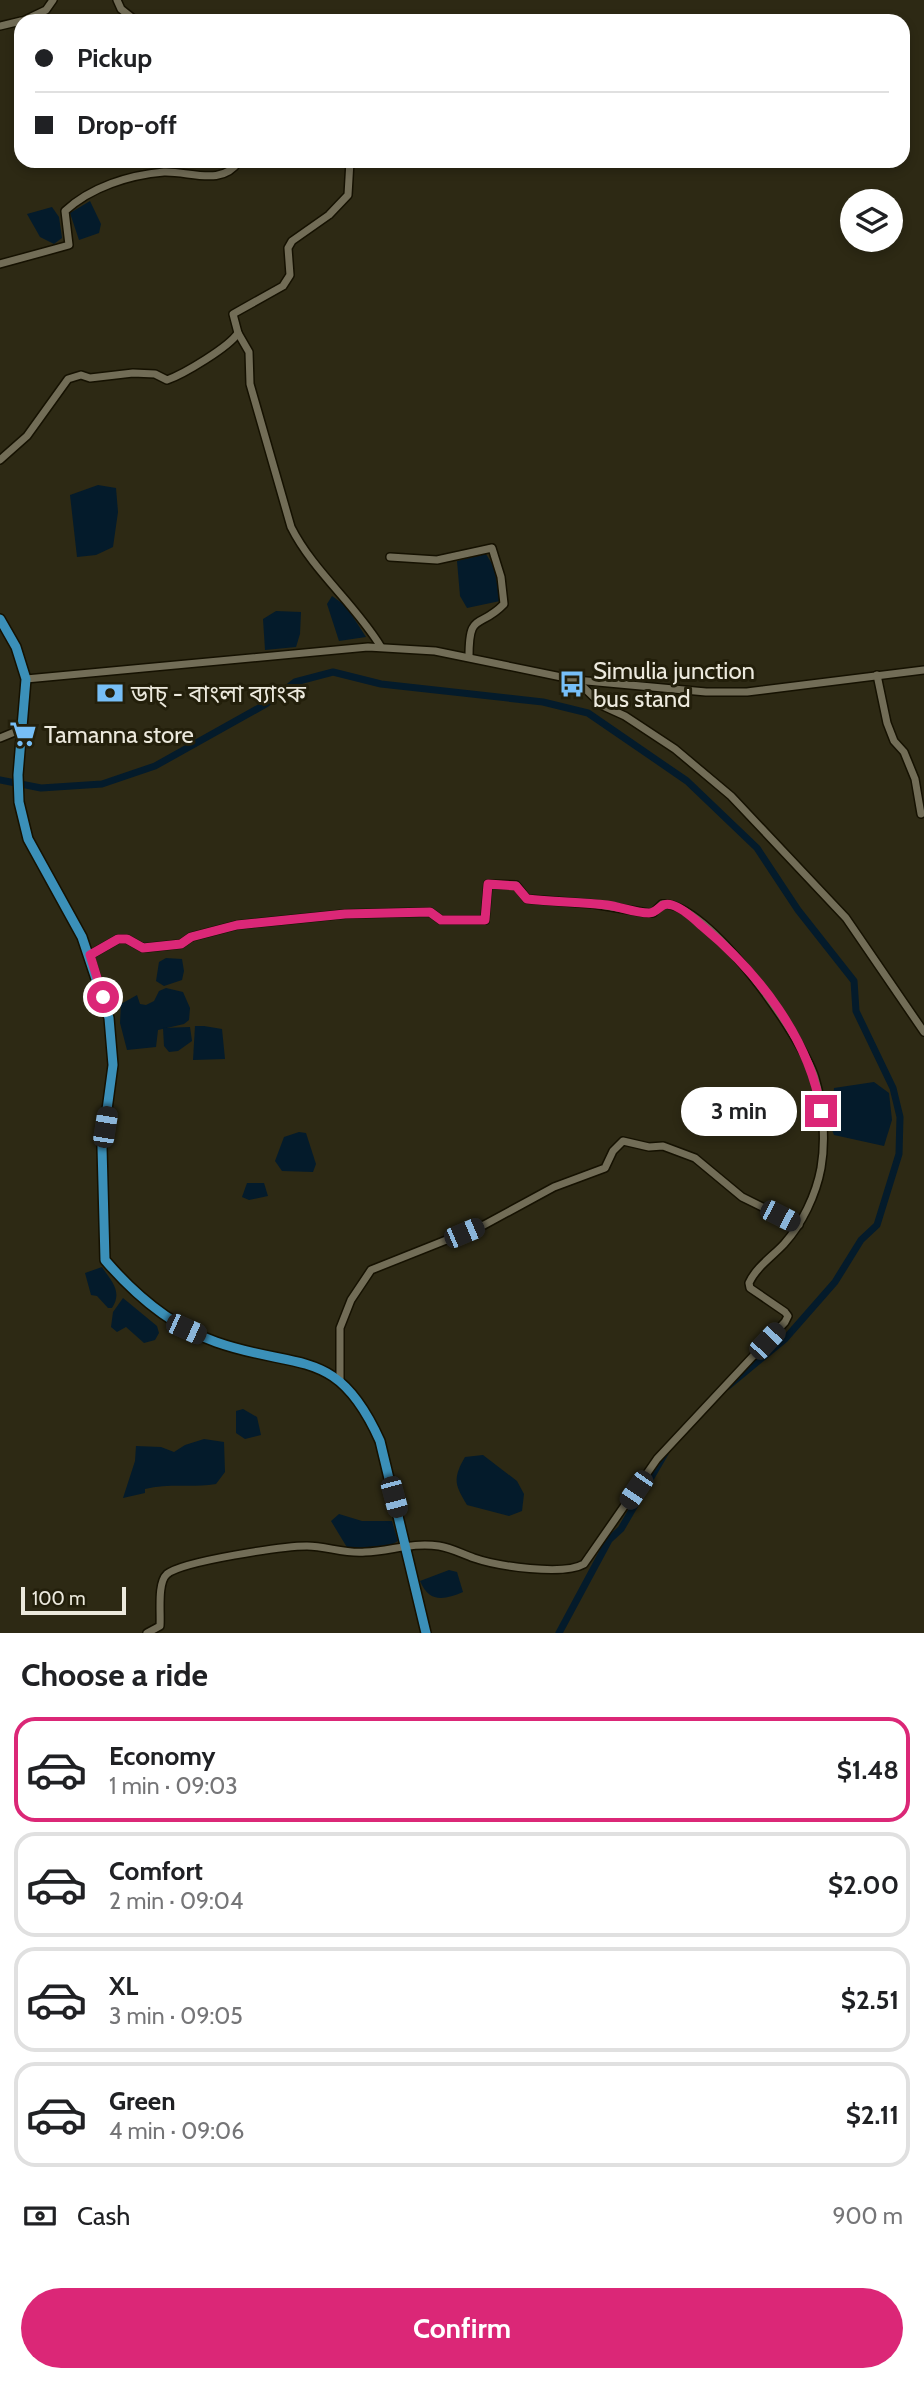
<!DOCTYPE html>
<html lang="en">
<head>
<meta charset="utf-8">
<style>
	body { margin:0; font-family:Cabin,"Noto Sans Bengali",sans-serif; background:#f2f2f2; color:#202124; height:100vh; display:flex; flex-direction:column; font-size:26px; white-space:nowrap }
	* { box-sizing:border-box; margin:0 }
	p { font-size:23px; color:#757577 }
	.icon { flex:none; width:38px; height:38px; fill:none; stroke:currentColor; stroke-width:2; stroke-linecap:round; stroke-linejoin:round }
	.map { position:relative; height:1633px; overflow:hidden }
	.panel { display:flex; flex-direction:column; background:#fff; flex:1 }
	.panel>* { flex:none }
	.banner { position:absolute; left:14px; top:14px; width:896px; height:154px; border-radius:21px; box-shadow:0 4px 10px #0003; display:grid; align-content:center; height:154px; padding:0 21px; background:#fff }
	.controls { position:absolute; left:840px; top:189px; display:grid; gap:14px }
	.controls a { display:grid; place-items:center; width:63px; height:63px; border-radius:50%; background:#fff; box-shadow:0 4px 10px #0003; font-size:35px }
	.scale { position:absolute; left:21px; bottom:18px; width:105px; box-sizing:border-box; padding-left:7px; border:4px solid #ece9dd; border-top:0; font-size:19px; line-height:24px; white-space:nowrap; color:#ece9dd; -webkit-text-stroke:5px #231f0b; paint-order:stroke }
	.end { position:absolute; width:32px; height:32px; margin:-16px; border:9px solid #db2777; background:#fff; box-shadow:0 0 0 4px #fff }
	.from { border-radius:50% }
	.bubble { position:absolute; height:49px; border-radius:24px; background:#fff; box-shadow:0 4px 10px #0003; font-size:23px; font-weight:700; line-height:49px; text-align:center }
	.car { position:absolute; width:21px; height:42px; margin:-21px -10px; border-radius:9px; box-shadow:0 0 5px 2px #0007; background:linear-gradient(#222 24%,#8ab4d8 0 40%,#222 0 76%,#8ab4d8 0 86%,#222 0) }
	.banner b { display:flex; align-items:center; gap:24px; height:66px; font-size:26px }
	.banner b+b { border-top:2px solid #e0e0e0 }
	.banner i { width:18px; height:18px; background:#202124 }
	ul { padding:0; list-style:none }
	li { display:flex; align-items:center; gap:21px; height:105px; margin:0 14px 10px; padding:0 7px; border:4px solid #e0e0e0; border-radius:21px }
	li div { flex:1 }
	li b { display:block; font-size:26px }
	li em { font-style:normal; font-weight:700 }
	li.selected { border-color:#db2777 }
	li>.icon { width:63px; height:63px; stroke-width:1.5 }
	h2 { padding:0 21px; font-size:32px; line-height:84px }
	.pay { display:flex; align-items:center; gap:18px; height:77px; padding:0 21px; font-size:26px }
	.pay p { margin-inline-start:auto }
	.cta { display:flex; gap:14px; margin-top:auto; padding:14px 21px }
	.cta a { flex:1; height:80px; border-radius:42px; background:#db2777; color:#fff; font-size:28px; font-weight:700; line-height:80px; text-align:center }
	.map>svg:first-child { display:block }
</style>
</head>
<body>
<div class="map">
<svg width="924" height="1633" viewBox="0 0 924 1633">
	<rect width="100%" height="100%" fill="#2d2914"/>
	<!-- water -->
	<g fill="#041b2b">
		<polygon points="90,201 101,224 99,233 79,240 70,213"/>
		<polygon points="52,207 59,217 62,238 54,244 40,237 27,214"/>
		<polygon points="98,485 116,488 118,512 113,547 96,555 77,557 70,495"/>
		<polygon points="486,554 494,567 500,601 467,608 460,596 457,561"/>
		<polygon points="332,596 346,606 366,637 339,641 327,604"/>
		<polygon points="276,611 301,612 300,634 296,647 265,650 263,619"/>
		<polygon points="166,958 182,959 184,971 182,980 164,986 156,981 159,962"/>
		<polygon points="166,988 183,992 190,1008 189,1020 184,1024 158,1030 156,1047 127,1050 120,1023 121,1004 137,995 140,1004 146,1005 154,1001 159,991"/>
		<polygon points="204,1026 222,1029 225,1059 193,1060 195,1026"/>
		<polygon points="190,1027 192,1041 178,1051 169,1052 164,1046 163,1028"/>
		<polygon points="874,1082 889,1093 892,1120 884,1146 834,1135 831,1127 834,1088"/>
		<polygon points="299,1132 306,1133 316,1164 313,1172 282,1171 275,1161 284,1137"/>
		<polygon points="247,1183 264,1183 268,1196 249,1200 242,1197"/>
		<path d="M102,1267C111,1281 123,1291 112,1308H108L97,1296L91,1295L85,1273Z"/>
		<polygon points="123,1298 157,1326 159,1333 155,1340 144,1343 126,1327 117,1332 111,1327 113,1312"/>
		<polygon points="243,1409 257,1417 261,1435 245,1439 236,1433 236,1411"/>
		<path d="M204,1439L224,1442L225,1472L216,1484C192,1488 168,1483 145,1489V1493L123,1498L135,1461L136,1446L161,1447L174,1452L185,1445Z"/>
		<path d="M483,1455L517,1481L524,1494L522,1511L509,1516L467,1505C454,1484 453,1478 465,1457Z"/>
		<polygon points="339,1514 362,1521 392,1521 398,1541 391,1545 348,1549 331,1521"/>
		<path d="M449,1570L457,1572L463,1592C444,1600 429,1603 420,1581Z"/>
	</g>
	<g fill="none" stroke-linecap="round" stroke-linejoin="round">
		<!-- canal -->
		<g stroke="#041b2b" stroke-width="7">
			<polyline points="0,780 41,788 102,784 155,766 266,704 295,682 333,672 381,684 543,702 588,713 687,781 757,848 798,910 854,981 856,1011 893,1088 900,1117 899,1154 877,1225 861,1240 835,1282 785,1339 728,1386"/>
			<polyline points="559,1633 609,1540 621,1529 667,1450"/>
		</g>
		<!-- minor casing -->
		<g stroke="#151101" stroke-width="10">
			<g id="minor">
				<polyline points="117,0 121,9 136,21"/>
				<polyline points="23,21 46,10 53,0"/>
				<polyline points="0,26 21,21"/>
				<path d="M0,264L69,245L65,211C91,187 129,175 164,172C190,171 222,187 239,161"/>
				<path d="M238,333L249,352L250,384L291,527C313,571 355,604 381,647"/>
				<path d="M0,460L27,436L68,379L81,375L90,378L133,373L155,374L167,380C184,374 229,347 238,333L233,314L283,286L290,275L288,248L292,241L329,215L348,195L350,161"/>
				<path d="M390,557L437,560L492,548L501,577L504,604C479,630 469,610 469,657"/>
				<polyline points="877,675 887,723 894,741 904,752 915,779 921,814"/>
				<polyline points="26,679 368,647 435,651 576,680 603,706 625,716 675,749 731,796 846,918 924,1032"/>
				<polyline points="576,680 706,692 747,692 924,670"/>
				<polyline points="0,738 22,729"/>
				<path d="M90,955L118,939H127L143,948L181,944L191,937L237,925L345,914L430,912L441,920H485L488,884L516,885L527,899L593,904L648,913H653L662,904C707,900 802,1037 815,1078C823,1105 826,1140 821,1168C816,1195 802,1224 784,1244C773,1256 756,1267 749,1283L750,1288L785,1312L788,1316L785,1322L657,1459L584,1564C563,1576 497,1566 474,1558C462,1554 452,1548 439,1546C412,1542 391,1551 365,1552C345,1554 326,1546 307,1546C284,1546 183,1561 167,1574C157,1583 161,1612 160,1626L147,1633"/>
				<polyline points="340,1382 340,1328 351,1300 371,1270 484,1225 554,1187 605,1168 613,1151 623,1141 649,1147 663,1146 695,1158 742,1197 799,1225"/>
			</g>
		</g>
		<!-- major casing -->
		<g stroke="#151101" stroke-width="12">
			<path id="major" d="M0,619L16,647L26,679L18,775L19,802L28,839L82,937L109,1018L113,1065L102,1147L105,1260C135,1295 171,1326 216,1342C298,1371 337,1345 380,1441L426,1633"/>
		</g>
		<!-- minor -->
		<use href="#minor" stroke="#726d57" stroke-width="7"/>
		<!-- major -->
		<use href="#major" stroke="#3b90b9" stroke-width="9"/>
	</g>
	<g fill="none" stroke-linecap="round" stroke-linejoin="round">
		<!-- route -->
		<path stroke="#db2777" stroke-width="9" d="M103,997L90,955L118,939H127L143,948L181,944L191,937L237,925L345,914L430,912L441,920H485L488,884L516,886L527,899C554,902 581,902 607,905C621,907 635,913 649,913C659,913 660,901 672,905C683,908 694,919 702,926C758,972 810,1039 821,1111"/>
	</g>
	<!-- icons -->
	<defs>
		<g id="bus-bare" transform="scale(2.1)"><path d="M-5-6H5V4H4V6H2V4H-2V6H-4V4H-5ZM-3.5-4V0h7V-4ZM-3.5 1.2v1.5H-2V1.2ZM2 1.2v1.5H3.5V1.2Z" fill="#77bff7" stroke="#231f0b" stroke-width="2.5" paint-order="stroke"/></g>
		<g id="bank-bare" transform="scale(2.1)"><path d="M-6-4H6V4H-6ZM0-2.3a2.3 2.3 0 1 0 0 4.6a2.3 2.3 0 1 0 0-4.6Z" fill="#77bff7" stroke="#231f0b" stroke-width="2.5" paint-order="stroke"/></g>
		<g id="supermarket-bare" transform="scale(2.1)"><path d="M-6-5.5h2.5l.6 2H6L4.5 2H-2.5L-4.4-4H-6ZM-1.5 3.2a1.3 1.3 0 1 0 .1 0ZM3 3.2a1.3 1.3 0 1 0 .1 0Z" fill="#77bff7" stroke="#231f0b" stroke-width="2.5" paint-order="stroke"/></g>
	</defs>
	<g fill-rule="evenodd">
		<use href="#bus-bare" x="572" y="684"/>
		<use href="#bank-bare" x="110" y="693"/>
		<use href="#supermarket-bare" x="23" y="734"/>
	</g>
	<g text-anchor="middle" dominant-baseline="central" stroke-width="6" stroke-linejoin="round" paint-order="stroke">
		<!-- poi labels -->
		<g font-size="24" fill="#ece9dd" stroke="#231f0b" text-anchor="start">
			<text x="593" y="670">Simulia junction<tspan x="593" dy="28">bus stand</tspan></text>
			<text x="131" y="693">ডাচ্ - বাংলা ব্যাংক</text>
			<text x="44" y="734">Tamanna store</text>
		</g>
	</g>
</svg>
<div class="controls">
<a><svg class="icon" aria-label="layers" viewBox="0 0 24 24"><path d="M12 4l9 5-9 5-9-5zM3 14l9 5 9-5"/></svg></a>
</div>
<div class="scale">100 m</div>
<i class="end from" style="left:103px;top:997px"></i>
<i class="end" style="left:821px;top:1111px"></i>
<div class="bubble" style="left:681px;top:1087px;width:116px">3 min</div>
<i class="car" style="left:105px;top:1127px;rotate:9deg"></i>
<i class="car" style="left:780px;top:1216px;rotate:117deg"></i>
<i class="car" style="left:464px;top:1233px;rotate:67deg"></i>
<i class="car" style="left:186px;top:1329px;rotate:114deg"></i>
<i class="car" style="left:767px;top:1341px;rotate:43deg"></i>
<i class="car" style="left:636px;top:1490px;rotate:214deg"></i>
<i class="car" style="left:394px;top:1497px;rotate:165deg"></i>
<div class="banner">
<b><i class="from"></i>Pickup</b>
<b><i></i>Drop-off</b>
</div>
</div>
<section class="panel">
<h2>Choose a ride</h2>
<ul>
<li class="selected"><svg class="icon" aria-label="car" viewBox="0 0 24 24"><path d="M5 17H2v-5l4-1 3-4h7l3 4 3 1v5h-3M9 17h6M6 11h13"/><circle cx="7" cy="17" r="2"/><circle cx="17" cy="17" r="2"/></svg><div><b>Economy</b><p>1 min · 09:03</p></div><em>$1.48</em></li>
<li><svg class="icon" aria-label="car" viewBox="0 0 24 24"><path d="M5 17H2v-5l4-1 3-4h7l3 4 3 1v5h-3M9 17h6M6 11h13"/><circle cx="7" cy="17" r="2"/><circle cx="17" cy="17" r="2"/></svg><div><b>Comfort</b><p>2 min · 09:04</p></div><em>$2.00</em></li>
<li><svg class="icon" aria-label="car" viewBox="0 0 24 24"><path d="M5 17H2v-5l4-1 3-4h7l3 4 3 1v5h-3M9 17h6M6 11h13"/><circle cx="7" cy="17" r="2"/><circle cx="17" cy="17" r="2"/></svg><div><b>XL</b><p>3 min · 09:05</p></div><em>$2.51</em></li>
<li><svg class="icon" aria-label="car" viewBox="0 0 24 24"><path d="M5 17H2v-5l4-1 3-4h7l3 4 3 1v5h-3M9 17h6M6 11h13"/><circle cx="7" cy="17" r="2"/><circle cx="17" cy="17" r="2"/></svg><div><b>Green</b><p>4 min · 09:06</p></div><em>$2.11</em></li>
</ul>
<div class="pay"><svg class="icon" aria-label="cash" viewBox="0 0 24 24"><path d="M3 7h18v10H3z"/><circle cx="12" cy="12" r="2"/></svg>Cash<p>900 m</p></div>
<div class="cta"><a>Confirm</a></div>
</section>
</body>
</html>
